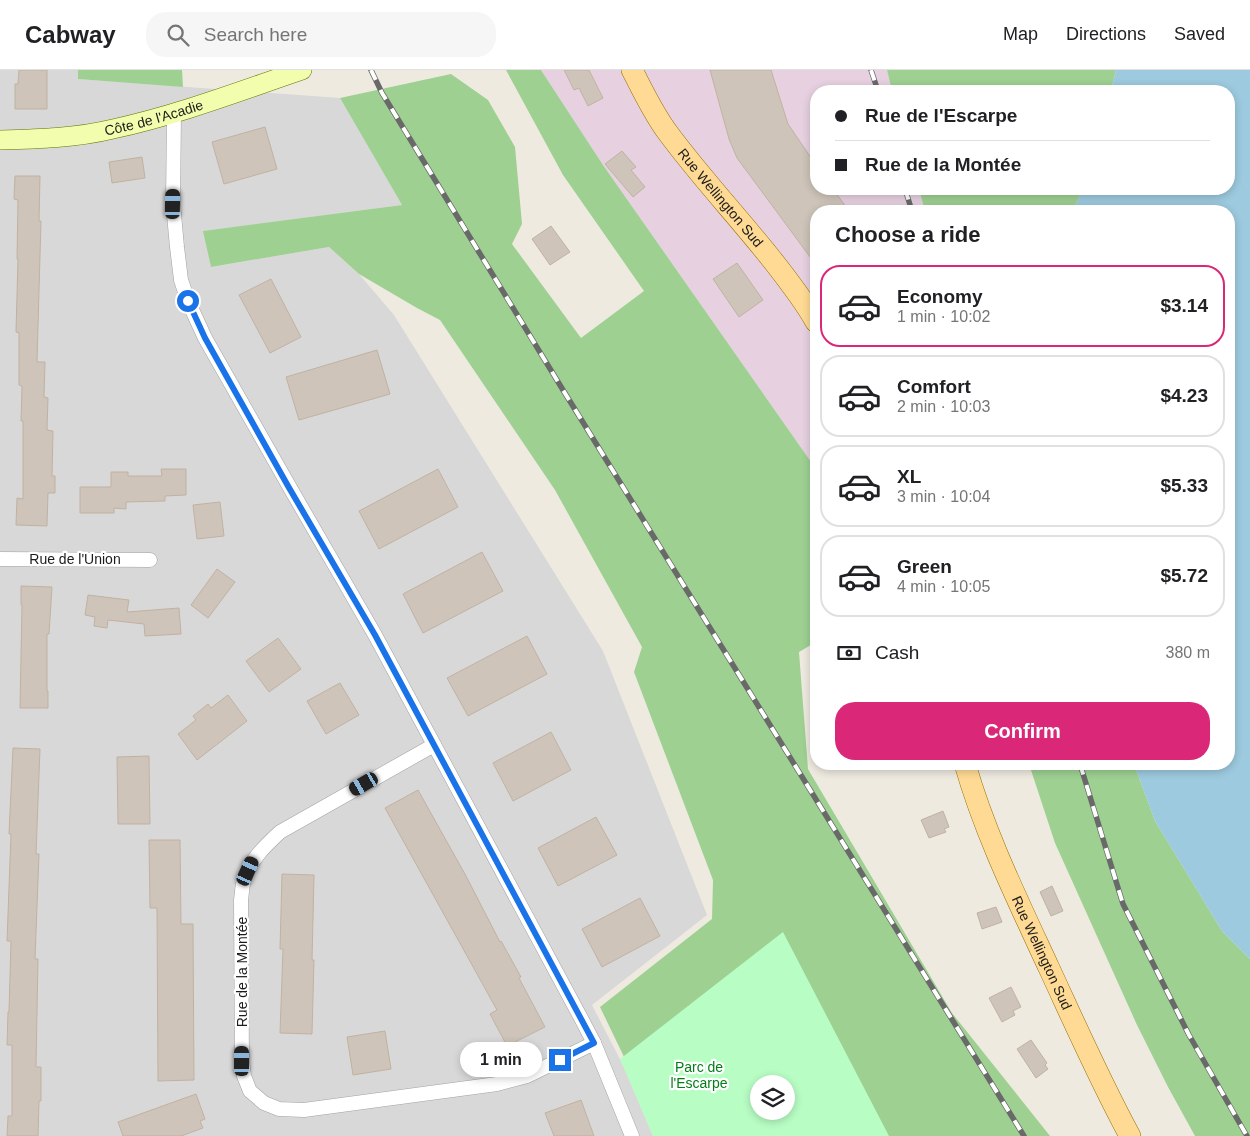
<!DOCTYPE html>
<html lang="en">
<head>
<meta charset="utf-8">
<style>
	body { margin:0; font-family:Helvetica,sans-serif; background:#f6f6f6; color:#202124; height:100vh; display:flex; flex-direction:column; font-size:19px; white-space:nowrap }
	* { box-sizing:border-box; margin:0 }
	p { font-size:16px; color:#757577 }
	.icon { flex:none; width:28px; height:28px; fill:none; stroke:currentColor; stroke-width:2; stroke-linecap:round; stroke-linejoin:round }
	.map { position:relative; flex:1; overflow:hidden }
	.details { position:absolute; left:810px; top:135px; width:425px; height:565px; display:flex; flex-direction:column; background:#fff; border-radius:20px; box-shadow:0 2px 8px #0003 }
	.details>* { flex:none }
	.banner { position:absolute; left:810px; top:15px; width:425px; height:110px; border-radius:20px; box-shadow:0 2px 8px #0003; display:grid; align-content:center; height:110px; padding:0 25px; background:#fff }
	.fabs { position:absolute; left:750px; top:1005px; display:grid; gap:10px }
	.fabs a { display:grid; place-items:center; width:45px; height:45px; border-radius:50%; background:#fff; box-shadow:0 2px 8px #0003; font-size:25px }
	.end { position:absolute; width:22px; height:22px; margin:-11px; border:6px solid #1a73e8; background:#fff; box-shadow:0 0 0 2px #fff }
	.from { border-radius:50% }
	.bubble { position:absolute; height:35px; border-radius:18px; background:#fff; box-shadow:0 2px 8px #0003; font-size:16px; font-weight:600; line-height:35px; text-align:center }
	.car { position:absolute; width:15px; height:30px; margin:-15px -8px; border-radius:6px; box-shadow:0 0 4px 1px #0007; background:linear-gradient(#222 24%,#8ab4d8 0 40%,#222 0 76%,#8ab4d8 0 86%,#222 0) }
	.banner b { display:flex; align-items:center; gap:18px; height:48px; font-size:19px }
	.banner b+b { border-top:1px solid #e0e0e0 }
	.banner i { width:12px; height:12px; background:#202124 }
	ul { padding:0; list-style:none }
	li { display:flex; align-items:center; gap:15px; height:82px; margin:0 10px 8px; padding:0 15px; border:2px solid #e0e0e0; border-radius:20px }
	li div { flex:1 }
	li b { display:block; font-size:19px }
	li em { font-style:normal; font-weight:600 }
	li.current { border-color:#db2777 }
	li>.icon { width:45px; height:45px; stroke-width:1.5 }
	h2 { padding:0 25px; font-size:22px; line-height:60px }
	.pay { display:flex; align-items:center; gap:12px; height:55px; padding:0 25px; font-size:19px }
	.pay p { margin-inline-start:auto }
	.cta { display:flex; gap:10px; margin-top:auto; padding:10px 25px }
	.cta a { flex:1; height:58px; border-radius:20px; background:#db2777; color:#fff; font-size:20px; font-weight:600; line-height:58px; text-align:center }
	header { display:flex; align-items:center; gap:30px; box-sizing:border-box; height:70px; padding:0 25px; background:#fff; border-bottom:1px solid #e0e0e0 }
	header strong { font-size:24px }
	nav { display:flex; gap:28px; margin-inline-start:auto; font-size:18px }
	.search { width:350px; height:45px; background:#f6f6f6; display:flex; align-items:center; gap:12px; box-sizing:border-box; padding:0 18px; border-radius:20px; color:#757577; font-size:19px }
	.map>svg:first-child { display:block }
</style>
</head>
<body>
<header>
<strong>Cabway</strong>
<div class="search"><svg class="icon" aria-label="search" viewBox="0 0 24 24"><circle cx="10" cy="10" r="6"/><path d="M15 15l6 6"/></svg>Search here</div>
<nav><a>Map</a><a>Directions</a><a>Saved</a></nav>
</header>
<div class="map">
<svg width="1250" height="1066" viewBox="0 0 1250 1066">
	<rect width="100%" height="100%" fill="#eeeae0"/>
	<!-- residential -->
	<polygon fill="#d9d8d8" points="0,0 78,0 79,9 340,28 402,135 204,161 211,197 329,177 359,204 394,245 603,581 707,845 592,935 625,999 653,1066 0,1066"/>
	<!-- industrial -->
	<polygon fill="#e7d1e1" points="541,0 887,0 892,21 816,21 816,119 919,119 925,141 816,141 816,399 603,95"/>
	<!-- forest -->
	<g fill="#9ed092" fill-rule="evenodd">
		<polygon points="78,0 182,0 183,17 78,9"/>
		<path d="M506,0H541L603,95L816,399V572L799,582L808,699L952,943L1050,1066H735L639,1018L600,937L712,849L713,810L634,602L642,577L555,420L440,250L417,238L359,204L329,177L211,197L203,161L402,135L340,28L451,4L488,30L515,77L522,154L512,174L581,268L644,221L563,105ZM759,1014H786V1041H759Z"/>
		<polygon points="887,0 1116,0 1111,21 892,21"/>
		<polygon points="919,119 1083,119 1073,141 925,141"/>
		<polygon points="1029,694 1134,694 1155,751 1222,861 1250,889 1250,1066 1195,1066 1168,1017 1137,955 1055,773"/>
	</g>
	<!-- park -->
	<path fill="#b8fdc4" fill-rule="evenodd" d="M783,862L889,1066H653L620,989ZM759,1014H786V1041H759Z"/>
	<!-- water -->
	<polygon fill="#9dcadf" points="1116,0 1250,0 1250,889 1222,861 1155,751 1134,694 1229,694 1229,141 1073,141 1083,119 1229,119 1229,21 1111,21"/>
	<!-- building -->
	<g fill="#cec4b9" stroke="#c0b2a2">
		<polygon points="19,0 47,0 47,39 15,39 15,14 18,14"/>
		<polygon points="564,0 589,0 603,28 588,36 579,18 574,20"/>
		<polygon points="710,0 771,0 788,54 816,95 816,119 833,119 849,141 816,141 816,195 737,88 729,69"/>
		<polygon points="265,57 277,99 224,114 212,72"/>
		<polygon points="622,81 636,97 631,100 645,117 633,127 605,94"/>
		<polygon points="142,87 145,108 112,113 109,92"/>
		<polygon points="15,106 40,106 39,151 41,151 37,292 45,292 44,327 48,328 47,360 53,361 52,406 55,406 55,423 48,423 47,456 16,455 17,428 23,429 23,351 21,351 22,316 19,315 19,263 16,262 18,189 17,189 18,130 14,129"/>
		<polygon points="551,156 570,182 550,195 532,169"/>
		<polygon points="737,193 763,230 739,247 713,209"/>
		<polygon points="271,209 301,267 270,283 239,225"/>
		<polygon points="377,280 390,324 299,350 286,307"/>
		<polygon points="161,399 186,399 186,425 165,426 165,431 126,432 126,439 114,438 114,443 80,443 80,417 111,417 111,402 128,402 128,406 162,406"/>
		<polygon points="438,399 458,437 379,479 359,441"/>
		<polygon points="220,432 224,466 197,469 193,435"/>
		<polygon points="482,482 503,521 423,563 403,524"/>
		<polygon points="217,499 235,512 208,548 191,535"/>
		<polygon points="21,516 52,517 49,564 47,564 47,621 48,621 48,638 20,638 22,535 21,535"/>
		<polygon points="88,525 129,530 127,542 179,538 181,564 145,566 144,554 108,550 107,558 94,556 95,547 85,545"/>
		<polygon points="527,566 547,604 468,646 447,608"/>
		<polygon points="278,568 301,599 269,622 246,591"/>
		<polygon points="340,613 359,645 326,664 307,631"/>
		<polygon points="228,625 247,651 197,690 178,664 196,650 193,646 208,634 211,638"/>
		<polygon points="551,662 571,700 513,731 493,693"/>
		<polygon points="13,678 40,679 36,784 39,784 35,889 38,889 36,997 41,997 41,1031 39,1031 38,1066 7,1066 8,1046 12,1046 12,975 7,975 8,942 9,942 11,871 7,871 11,764 9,764"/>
		<polygon points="149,686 150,754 118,754 117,687"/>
		<polygon points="418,720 466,806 500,872 501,871 521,907 519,908 545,957 507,976 490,944 497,940 385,738"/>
		<polygon points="943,741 949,757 944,759 946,762 929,768 921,750"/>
		<polygon points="596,747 617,785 558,816 538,778"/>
		<polygon points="149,770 180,770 181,854 193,854 194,1010 158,1011 157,838 150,838"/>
		<polygon points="282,804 314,805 312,890 314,890 312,964 280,963 283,879 280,879"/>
		<polygon points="1052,816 1063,841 1051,846 1040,822"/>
		<polygon points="640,828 660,866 602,897 582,859"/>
		<polygon points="996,837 1002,852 982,859 977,843"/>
		<polygon points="1011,917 1021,937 1013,941 1015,945 1002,952 989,928"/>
		<polygon points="385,961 391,999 353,1005 347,967"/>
		<polygon points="1031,970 1047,993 1045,995 1048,999 1036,1008 1017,979"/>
		<polygon points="196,1024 205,1049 200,1051 203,1058 181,1066 123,1066 118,1052"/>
		<polygon points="581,1030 594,1066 554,1066 545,1043"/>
	</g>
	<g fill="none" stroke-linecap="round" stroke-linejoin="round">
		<!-- street casing -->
		<g stroke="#a2a2a2" stroke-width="15">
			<g id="street">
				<polyline points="174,43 173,134 177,177 181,210 188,231 205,268 289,416 375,565 582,950 594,973 632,1066"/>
				<polyline points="0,489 150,490"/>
				<path d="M434,675L280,762C265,776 250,790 244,810C242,816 242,824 241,830L242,991L244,1006L250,1021L264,1033L279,1039L304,1040L497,1014L527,1006L594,973"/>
			</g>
		</g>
		<!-- secondary casing -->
		<g stroke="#5e7500" stroke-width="20">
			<g id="secondary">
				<path id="s1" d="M0,70C38,69 76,68 113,59C178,45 240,21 302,0"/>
			</g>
		</g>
		<!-- primary casing -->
		<g stroke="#936f00" stroke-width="22">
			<g id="primary">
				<path id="s2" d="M632,0C643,21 653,43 668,63C702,109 742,151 777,196C791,214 805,232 816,252"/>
				<path id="s3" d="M965,694C985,764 1018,831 1049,898C1075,954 1100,1011 1130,1066"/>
			</g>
		</g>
		<!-- street -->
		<use href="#street" stroke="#fff" stroke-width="14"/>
		<!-- secondary -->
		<use href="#secondary" stroke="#f2fdae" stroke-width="19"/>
		<!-- primary -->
		<use href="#primary" stroke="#ffda94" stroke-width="21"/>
		<!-- rail casing -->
		<g stroke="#696969" stroke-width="5.5">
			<g id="rail">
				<polyline points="371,0 382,23 563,320 1024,1066"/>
				<polyline points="871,0 878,21"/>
				<polyline points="905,119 912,141"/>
				<polyline points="1080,694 1123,834 1189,965 1247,1066"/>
			</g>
		</g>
		<!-- rail -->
		<use href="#rail" stroke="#fff" stroke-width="4" stroke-dasharray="11" stroke-linecap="butt"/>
	</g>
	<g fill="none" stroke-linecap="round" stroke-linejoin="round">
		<!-- route -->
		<polyline stroke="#1a73e8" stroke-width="6" points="188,231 205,268 288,416 375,565 594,973 560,990"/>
	</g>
	<g text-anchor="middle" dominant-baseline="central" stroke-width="4.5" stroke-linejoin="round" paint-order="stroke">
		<!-- street labels -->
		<g font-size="14" fill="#1b1b1b" stroke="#fff">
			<text stroke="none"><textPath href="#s1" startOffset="156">Côte de l'Acadie</textPath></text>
			<text stroke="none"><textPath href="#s2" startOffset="156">Rue Wellington Sud</textPath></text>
			<text x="75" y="489">Rue de l'Union</text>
			<text stroke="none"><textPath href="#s3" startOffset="204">Rue Wellington Sud</textPath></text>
			<text transform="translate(242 902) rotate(-90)">Rue de la Montée</text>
		</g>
		<!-- park labels -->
		<g font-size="14" fill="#047e19" stroke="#fff">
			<text x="699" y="997">Parc de<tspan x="699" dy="16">l'Escarpe</tspan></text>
		</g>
	</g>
</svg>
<div class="fabs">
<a><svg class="icon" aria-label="layers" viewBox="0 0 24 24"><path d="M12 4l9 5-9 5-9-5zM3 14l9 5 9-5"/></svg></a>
</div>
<i class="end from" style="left:188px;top:231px"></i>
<i class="end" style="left:560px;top:990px"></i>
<div class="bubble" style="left:460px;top:972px;width:82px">1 min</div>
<i class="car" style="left:173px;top:134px;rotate:1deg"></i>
<i class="car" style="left:364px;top:714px;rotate:240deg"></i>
<i class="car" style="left:248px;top:801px;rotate:24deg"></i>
<i class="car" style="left:242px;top:991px;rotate:0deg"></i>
<div class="banner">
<b><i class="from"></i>Rue de l'Escarpe</b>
<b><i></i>Rue de la Montée</b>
</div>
<section class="details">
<h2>Choose a ride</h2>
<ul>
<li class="current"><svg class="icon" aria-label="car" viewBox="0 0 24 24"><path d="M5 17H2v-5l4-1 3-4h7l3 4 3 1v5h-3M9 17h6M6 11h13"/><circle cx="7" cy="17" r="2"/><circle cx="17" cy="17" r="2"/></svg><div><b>Economy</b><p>1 min · 10:02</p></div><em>$3.14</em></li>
<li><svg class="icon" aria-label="car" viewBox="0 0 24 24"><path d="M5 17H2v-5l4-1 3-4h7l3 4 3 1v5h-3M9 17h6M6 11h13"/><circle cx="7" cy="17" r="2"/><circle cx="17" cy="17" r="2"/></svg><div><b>Comfort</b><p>2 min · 10:03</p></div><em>$4.23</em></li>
<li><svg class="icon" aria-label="car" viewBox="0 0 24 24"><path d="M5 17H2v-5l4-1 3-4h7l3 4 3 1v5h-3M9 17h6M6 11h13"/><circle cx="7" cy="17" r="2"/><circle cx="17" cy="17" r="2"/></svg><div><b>XL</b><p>3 min · 10:04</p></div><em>$5.33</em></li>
<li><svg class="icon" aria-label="car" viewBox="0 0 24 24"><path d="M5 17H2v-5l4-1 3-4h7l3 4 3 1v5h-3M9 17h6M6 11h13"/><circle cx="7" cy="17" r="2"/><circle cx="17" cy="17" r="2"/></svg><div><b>Green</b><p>4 min · 10:05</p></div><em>$5.72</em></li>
</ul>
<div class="pay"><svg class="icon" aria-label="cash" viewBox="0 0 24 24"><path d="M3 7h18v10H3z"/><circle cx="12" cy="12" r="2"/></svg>Cash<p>380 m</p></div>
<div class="cta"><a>Confirm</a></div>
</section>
</div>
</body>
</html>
